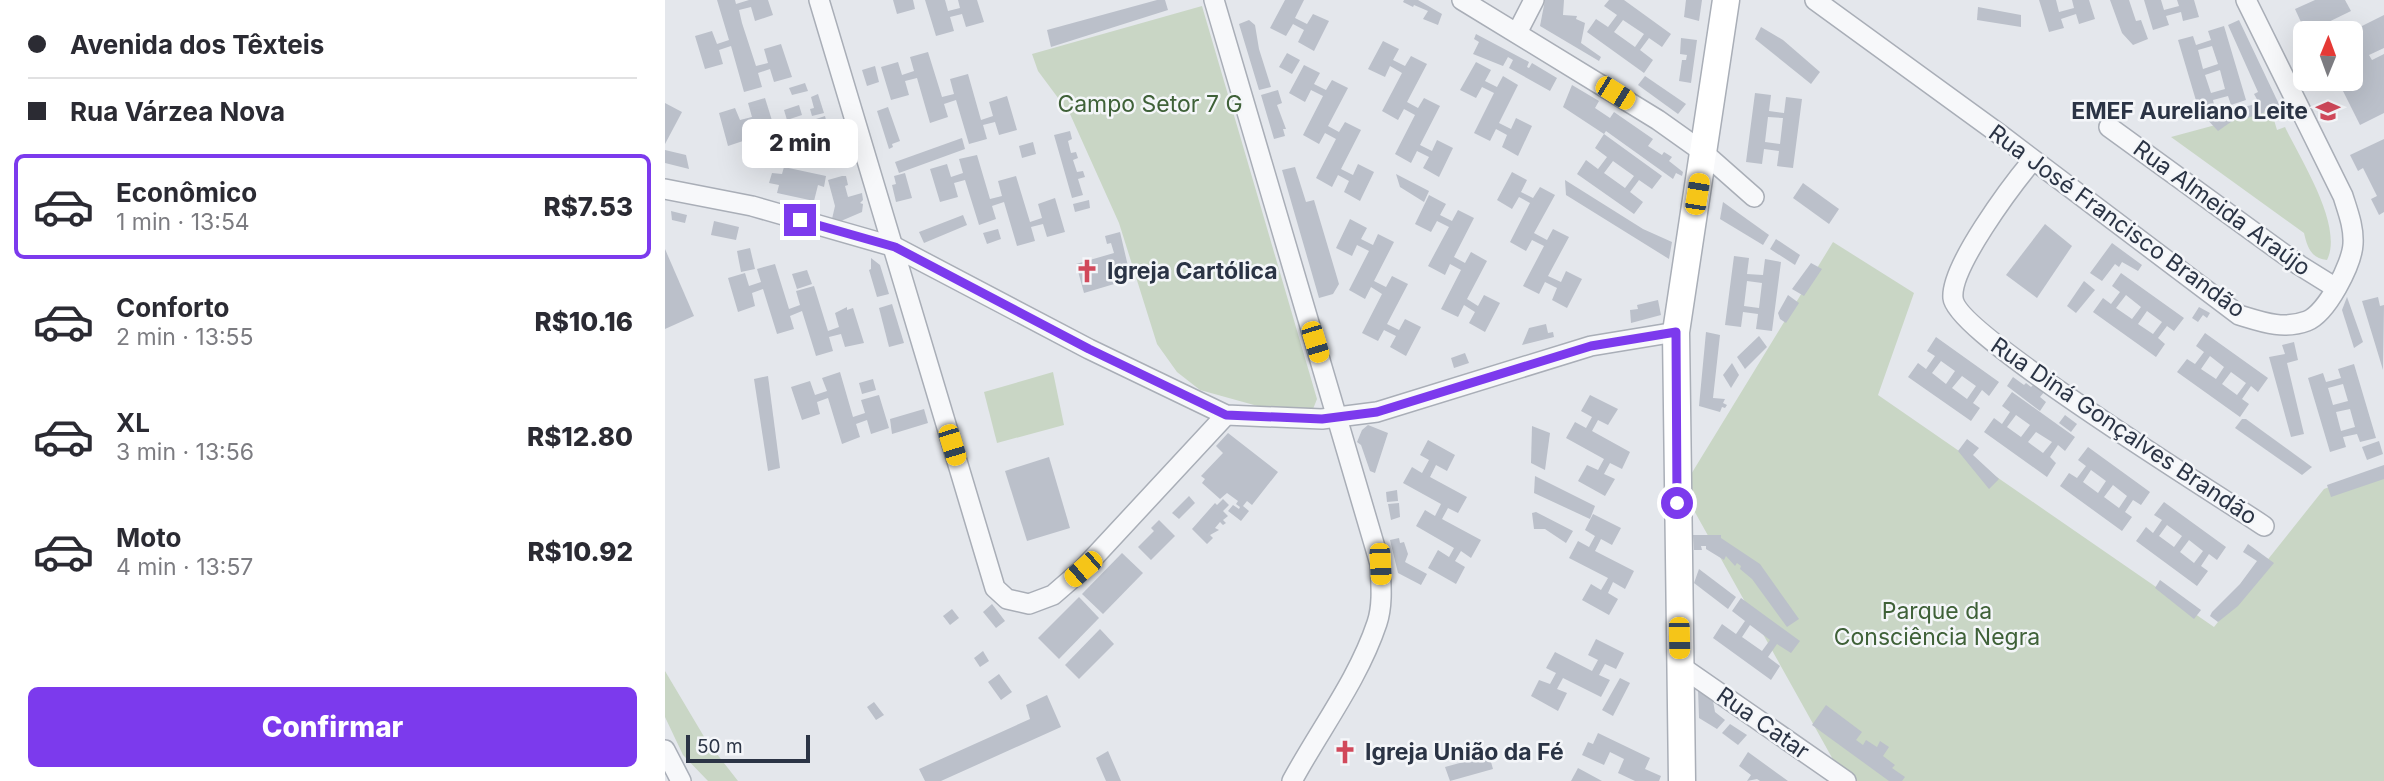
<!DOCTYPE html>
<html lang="pt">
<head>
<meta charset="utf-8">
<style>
	body { margin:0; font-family:Inter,sans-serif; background:#f7f7f7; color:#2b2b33; height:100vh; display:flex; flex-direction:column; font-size:26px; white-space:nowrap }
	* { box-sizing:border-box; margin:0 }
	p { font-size:23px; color:#7c7c81 }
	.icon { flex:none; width:38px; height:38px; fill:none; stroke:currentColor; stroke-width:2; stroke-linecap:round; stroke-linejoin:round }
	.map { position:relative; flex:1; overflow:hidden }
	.panel { display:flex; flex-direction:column; background:#fff; width:665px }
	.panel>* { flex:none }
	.hud { display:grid; align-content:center; height:154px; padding:0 28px; background:#fff }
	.needle { width:46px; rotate:1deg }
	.tools { position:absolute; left:1628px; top:21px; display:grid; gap:14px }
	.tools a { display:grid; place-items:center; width:70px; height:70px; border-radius:10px; background:#fff; box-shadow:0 7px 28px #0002; font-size:35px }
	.scale { position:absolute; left:21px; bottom:18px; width:124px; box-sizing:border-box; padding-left:7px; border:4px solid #2b3445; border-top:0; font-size:19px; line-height:24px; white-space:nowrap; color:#2b3445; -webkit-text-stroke:5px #f4f6f9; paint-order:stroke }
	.end { position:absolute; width:32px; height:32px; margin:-16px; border:9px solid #7c3aed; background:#fff; box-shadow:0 0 0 4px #fff }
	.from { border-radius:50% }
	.bubble { position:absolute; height:49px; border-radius:10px; background:#fff; box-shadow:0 7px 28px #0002; font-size:23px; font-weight:800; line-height:49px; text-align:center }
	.car { position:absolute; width:21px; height:42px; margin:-21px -10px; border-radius:9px; box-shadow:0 0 5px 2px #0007; background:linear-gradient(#f5c518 24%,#345 0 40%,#f5c518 0 76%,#345 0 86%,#f5c518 0) }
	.hud b { display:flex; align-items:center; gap:24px; height:66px; font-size:26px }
	.hud b+b { border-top:2px solid #e1e1e2 }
	.hud i { width:18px; height:18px; background:#2b2b33 }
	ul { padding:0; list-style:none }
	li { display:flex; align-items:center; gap:21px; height:105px; margin:0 14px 10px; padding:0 14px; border:4px solid transparent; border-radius:10px }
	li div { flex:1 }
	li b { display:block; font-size:26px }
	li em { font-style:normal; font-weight:800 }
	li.on { border-color:#7c3aed }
	li>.icon { width:63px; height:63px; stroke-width:1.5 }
	.cta { display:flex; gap:14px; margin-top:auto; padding:14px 28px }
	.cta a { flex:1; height:80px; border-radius:10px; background:#7c3aed; color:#fff; font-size:28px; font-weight:800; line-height:80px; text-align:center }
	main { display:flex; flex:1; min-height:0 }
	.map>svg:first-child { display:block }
</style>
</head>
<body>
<main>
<section class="panel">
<div class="hud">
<b><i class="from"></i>Avenida dos Têxteis</b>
<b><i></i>Rua Várzea Nova</b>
</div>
<ul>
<li class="on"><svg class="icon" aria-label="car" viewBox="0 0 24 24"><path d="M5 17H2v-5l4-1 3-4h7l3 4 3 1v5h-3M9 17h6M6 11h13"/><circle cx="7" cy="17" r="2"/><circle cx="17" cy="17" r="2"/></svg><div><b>Econômico</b><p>1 min · 13:54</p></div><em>R$7.53</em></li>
<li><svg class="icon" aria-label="car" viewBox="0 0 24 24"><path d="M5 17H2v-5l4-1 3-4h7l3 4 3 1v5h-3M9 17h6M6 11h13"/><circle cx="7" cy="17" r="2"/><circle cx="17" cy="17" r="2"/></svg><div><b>Conforto</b><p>2 min · 13:55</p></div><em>R$10.16</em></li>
<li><svg class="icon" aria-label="car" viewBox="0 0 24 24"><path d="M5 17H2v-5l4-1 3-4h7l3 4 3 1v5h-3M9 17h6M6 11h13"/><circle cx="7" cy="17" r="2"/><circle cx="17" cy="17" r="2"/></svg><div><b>XL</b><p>3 min · 13:56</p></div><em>R$12.80</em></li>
<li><svg class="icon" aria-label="car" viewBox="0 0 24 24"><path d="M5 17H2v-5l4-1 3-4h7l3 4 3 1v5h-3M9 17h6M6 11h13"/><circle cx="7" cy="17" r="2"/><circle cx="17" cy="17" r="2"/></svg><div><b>Moto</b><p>4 min · 13:57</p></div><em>R$10.92</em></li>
</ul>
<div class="cta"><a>Confirmar</a></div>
</section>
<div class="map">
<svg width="1719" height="781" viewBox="0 0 1719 781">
	<rect width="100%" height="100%" fill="#e4e7ec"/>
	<!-- green -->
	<g fill="#c9d6c5">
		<polygon points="537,6 652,399 648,409 607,410 535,390 512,372 492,344 454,223 405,114 373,71 367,54"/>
		<path d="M1606,110L1612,130L1620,127C1635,159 1679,226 1662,260C1646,259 1642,246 1639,233L1506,137Z"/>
		<polygon points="1168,242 1249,293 1213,395 1549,627 1659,489 1719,466 1719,781 1180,781 1017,489"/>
		<polygon points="388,372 399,425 332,443 319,392"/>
		<polygon points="0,671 41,740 73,781 43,781 18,755 0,717"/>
	</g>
	<!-- building -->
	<g fill="#bbc0ca" fill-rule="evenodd">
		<polygon points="52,0 70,0 71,4 84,0 103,0 108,15 90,21 86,7 74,10 77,23 91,66 103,63 99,49 116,44 127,77 109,82 105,69 93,73 97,87 79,92 66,46 54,50 58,64 40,69 30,36 47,31 52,44 64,40"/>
		<polygon points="228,0 248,0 250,9 232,14"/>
		<polygon points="260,0 280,0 283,11 295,8 293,0 312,0 319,22 301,27 297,14 285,17 289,31 271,36"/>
		<polygon points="492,0 500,0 503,10 386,47 382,30"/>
		<polygon points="620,0 639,0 630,18 642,24 648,14 664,21 649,51 633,42 639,30 628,24 621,36 605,28"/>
		<polygon points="739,0 753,0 777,14 773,25 758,19 763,11 749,5 748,7 738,2"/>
		<polygon points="880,0 899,0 898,15 912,16 911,19 920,23 916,43 936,57 934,61 875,26"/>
		<path d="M944,0H959L1006,34L997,47L984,38L975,50L988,60L979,73L922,32L931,19L943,27L952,15L939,6ZM958,20L979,34L970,47L949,32Z"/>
		<polygon points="1021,0 1037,0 1034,21 1019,17"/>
		<polygon points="1374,0 1391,0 1394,12 1409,8 1407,0 1424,0 1430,19 1414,24 1411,14 1396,19 1399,28 1384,32"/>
		<polygon points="1445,0 1464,0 1471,21 1476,20 1483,39 1468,45 1457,33"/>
		<polygon points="1479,0 1496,0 1499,10 1514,6 1512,0 1529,0 1534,17 1518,21 1516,12 1501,16 1504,25 1488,30"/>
		<polygon points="1650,0 1680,0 1686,11 1641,33 1630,9"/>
		<polygon points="1313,7 1356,15 1356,27 1312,20"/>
		<polygon points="1719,15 1719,48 1704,55 1707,60 1719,54 1719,113 1695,125 1672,79 1685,79 1685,70 1696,65 1694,60 1685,65 1685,32"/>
		<polygon points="584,20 590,25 594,49 606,87 594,90 574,24"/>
		<polygon points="1574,20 1611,98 1619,114 1607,119 1604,111 1582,118 1579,107 1594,103 1589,94 1593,92 1563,25"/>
		<path d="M1559,26L1581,100L1566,105L1563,96L1548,100L1550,109L1535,114L1513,40L1528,36L1531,45L1546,40L1543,31ZM1547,46L1553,64L1538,69L1533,50ZM1555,70L1560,89L1546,93L1540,75Z"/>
		<polygon points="1096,27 1118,40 1155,72 1146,84 1090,39"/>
		<polygon points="811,34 864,62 862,67 864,68 867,63 892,78 885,91 844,68 848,60 843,57 838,66 808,54 814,42 809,39"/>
		<polygon points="1016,38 1032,40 1026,83 1014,81 1017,60 1021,60 1022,55 1015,54"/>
		<polygon points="718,41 734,49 728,60 740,66 746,56 762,64 742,102 753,108 759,98 775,106 755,145 767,151 772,140 788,148 774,177 758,168 764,157 752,151 746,163 730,154 750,115 739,109 733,120 717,111 737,73 725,66 720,77 703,69"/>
		<polygon points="263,52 277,97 289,94 285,79 303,74 316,120 328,116 324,102 342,96 352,130 334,135 330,122 318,125 322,139 304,144 291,100 279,104 283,117 265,123 252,78 240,81 244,95 226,100 216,67 233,62 237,75 249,71 245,57"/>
		<polygon points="622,53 635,60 627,74 614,67"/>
		<polygon points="811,62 826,70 820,81 832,87 838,76 853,85 834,123 846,129 851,118 867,126 853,156 837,147 842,135 831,129 825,141 809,133 829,93 817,87 811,98 795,90"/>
		<polygon points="639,65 655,73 649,84 661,90 667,80 683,88 663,126 674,132 680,122 696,130 676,169 688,175 693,164 709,172 695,201 679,192 684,181 673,175 667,187 651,178 671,139 660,133 654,144 638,135 658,96 646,90 640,102 624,93"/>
		<polygon points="210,66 214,82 202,86 197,70"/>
		<polygon points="980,76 1021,104 1013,114 973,85"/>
		<polygon points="140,83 143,91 127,95 124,88"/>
		<polygon points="907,85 934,101 930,108 945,118 949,112 988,139 983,146 997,155 999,152 1007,157 1004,161 1018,172 1017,176 1011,173 1008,179 941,131 939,134 898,107"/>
		<polygon points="613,90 617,103 612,105 621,129 618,129 620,136 609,139 596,95"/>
		<path d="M1090,93L1106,95L1104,111L1119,113L1121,97L1137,99L1128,168L1112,166L1114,151L1099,149L1097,164L1081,162ZM1103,117L1118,118L1115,144L1100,142Z"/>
		<polygon points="153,94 159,113 147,116 145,109 149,108 146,97"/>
		<polygon points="100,98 114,143 126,139 122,125 139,120 149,154 132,159 128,147 116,150 120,163 102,168 89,123 77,127 81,140 63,146 54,113 70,108 75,120 87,117 83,103"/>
		<polygon points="0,103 17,112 0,144"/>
		<polygon points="134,105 137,115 122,120 119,110"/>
		<polygon points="223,107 235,141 227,144 228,147 224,149 212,111"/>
		<polygon points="1568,110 1573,117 1553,131 1540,117"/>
		<polygon points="160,116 165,136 153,139 148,120"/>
		<polygon points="405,131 407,139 403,141 406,153 411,152 413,158 408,160 412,172 418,171 420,177 413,179 418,195 407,198 389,135"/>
		<path d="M939,134L997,176L987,189L974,180L965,192L978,202L969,214L912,174L921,160L933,169L942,157L930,148ZM948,161L969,176L960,188L939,173Z"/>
		<polygon points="297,138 300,149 234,173 230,162"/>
		<polygon points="1719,139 1719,212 1714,215 1706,199 1712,196 1698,168 1693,171 1685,155"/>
		<polygon points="167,142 172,158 160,161 155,146"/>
		<polygon points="368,142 371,154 357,158 354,146"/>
		<polygon points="0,150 21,155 24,169 0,163"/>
		<polygon points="312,155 325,199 337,196 333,181 351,176 365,222 377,218 373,204 390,198 400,232 382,237 378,224 366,227 370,241 352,246 339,202 327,206 331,219 314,225 300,180 289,183 293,197 275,202 265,169 282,164 286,177 298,173 294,159"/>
		<polygon points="119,167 161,176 159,187 153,185 149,201 112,193 114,185 104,183 107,173 117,174"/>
		<polygon points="630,167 641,202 649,200 674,284 668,294 654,298 617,170"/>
		<polygon points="847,172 862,180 856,192 868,198 875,187 890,195 869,233 882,240 888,229 904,237 883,276 896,282 901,271 917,279 902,308 887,300 892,288 880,282 874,294 858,286 879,246 867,240 861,251 845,242 865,203 854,197 847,209 832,200"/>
		<polygon points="240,173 247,198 231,202 227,185 231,184 229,176"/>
		<polygon points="731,174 764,191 759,202 735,187"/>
		<polygon points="177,176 181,176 183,185 180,186 183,197 197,193 198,200 195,203 198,204 197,212 176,221 167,219 170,206 163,180"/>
		<polygon points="900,180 978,229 1007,242 1004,259 901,195"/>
		<polygon points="1138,183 1174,209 1164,224 1128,198"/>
		<polygon points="764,195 781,204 775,215 787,221 793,210 809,218 789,257 800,263 806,252 822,261 802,299 813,306 819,295 835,303 820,332 804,323 810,312 799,305 793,317 776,309 796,270 785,264 780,275 763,266 784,227 772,221 766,232 750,224"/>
		<polygon points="424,200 425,208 410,212 408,204"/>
		<polygon points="1058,202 1104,235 1098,245 1055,219"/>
		<polygon points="6,211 22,215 20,223 7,220"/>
		<polygon points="298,215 302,225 259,243 254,232"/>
		<polygon points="685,219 702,228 696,239 708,245 713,234 729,242 709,281 721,287 727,276 743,284 722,324 734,330 740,319 756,327 741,356 725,347 731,336 719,330 713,341 697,333 717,294 706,287 700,299 684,290 704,251 692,245 687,256 671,248"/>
		<polygon points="49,221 74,227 71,240 46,235"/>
		<polygon points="1380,224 1407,246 1372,298 1341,275"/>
		<polygon points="333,229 336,239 322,244 318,233"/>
		<polygon points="455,232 466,279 419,293 411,264 449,253 446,243 442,244 440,236"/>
		<polygon points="1111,239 1135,255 1130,265 1105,249"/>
		<polygon points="1447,243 1477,265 1473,271 1457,262 1454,267 1450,264 1437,281 1425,273"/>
		<polygon points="85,248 90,269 76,272 72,251"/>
		<polygon points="0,249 29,316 0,329"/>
		<path d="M1069,256L1084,258L1082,274L1098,275L1100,259L1116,262L1107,331L1091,329L1093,314L1078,312L1076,327L1060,325ZM1082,281L1097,283L1094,308L1079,306Z"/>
		<polygon points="206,258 215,265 224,294 212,297 204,270 206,269"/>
		<polygon points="1146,263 1157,269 1139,296 1127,289"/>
		<polygon points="110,264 124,309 135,305 131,291 149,286 163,331 174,327 170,313 182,307 182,310 188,308 199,343 180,347 176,334 164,337 168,351 151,356 137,311 125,316 129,329 112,334 98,289 87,293 90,306 73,312 63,278 80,273 84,286 96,282 92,269"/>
		<polygon points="142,270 147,284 132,289 127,274"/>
		<path d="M1456,273L1519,318L1509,331L1502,326L1493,338L1500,344L1491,357L1428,312L1438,298L1446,304L1455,292L1447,286ZM1461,295L1476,307L1467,319L1451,308ZM1482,311L1497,322L1488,334L1473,324Z"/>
		<polygon points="1419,281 1430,290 1411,313 1402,306"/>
		<polygon points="1123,295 1134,303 1121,323 1115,319 1113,313"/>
		<polygon points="1682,297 1698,342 1689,348 1677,310"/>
		<polygon points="1713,297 1715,306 1719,305 1718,370 1697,301"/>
		<polygon points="993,300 996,315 966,323 965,310 973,309 972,305"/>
		<polygon points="227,304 239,343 224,347 214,308"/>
		<polygon points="1534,307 1545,313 1542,318 1538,315 1533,322 1527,318"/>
		<polygon points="881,324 883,333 888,332 889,337 857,345 864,328"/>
		<polygon points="1041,332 1055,335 1048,398 1060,399 1058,403 1062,405 1060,408 1057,407 1055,412 1034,406"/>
		<path d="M1540,333L1603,378L1593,392L1586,386L1577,399L1584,404L1575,417L1512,372L1522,359L1530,364L1539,352L1531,346ZM1545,356L1559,367L1551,379L1536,369ZM1566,372L1581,383L1572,395L1557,384Z"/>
		<polygon points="1094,336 1102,347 1080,369 1072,357"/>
		<path d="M1271,337L1334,382L1324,396L1317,390L1308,403L1315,408L1306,421L1243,377L1253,363L1261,369L1270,356L1262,351ZM1276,361L1290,371L1281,384L1267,373ZM1297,376L1311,386L1302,399L1287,388Z"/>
		<polygon points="1629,342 1633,360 1622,363 1639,434 1626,437 1604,357 1620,354 1617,345"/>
		<polygon points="800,353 804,363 789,368 786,358"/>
		<polygon points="1067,363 1074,375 1066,388 1058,375"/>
		<path d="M1689,364L1711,438L1695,442L1692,434L1678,437L1681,447L1665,452L1643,378L1658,373L1661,382L1676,378L1673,369ZM1678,384L1683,401L1668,405L1663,388ZM1685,409L1690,427L1676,431L1671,412Z"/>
		<polygon points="175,372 188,417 200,413 196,400 214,395 224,428 206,434 202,420 191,424 195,437 177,444 163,398 152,402 155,414 137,420 126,387 145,381 150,395 162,391 157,378"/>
		<polygon points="103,376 115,468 103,471 89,379"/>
		<polygon points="1348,377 1359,385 1361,383 1366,387 1370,383 1380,391 1375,397 1381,402 1375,411 1342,386"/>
		<polygon points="208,379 211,390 197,394 194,383"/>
		<path d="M1347,392L1410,437L1400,451L1393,445L1385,457L1391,463L1382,477L1319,432L1329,418L1337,424L1345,412L1337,406ZM1351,415L1365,425L1356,437L1342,427ZM1371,432L1387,442L1378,453L1363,442Z"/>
		<polygon points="925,395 953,409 943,425 933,420 927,431 965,452 957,469 945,463 939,474 950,479 940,496 913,481 922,465 933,470 939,459 901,438 910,422 921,428 927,417 916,411"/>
		<polygon points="259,409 263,423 227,434 225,419"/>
		<polygon points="1400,415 1412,424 1406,432 1394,423"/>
		<polygon points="1577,419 1581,419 1647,467 1637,475 1570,428"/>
		<polygon points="703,425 723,433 710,473 705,471 696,445 692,442 697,430"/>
		<polygon points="867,426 885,433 880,470 866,463"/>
		<polygon points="563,433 613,472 587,505 582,501 578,506 584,511 576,521 563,511 568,505 574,509 575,507 571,504 573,501 562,493 555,499 537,483 540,479 536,476 558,453 551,446"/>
		<polygon points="1302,439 1314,448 1308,455 1334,479 1324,489 1293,451"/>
		<polygon points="763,440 790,455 782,471 771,465 765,477 802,497 793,513 783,508 777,519 816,540 806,558 796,551 790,561 800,567 791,584 763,568 773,550 784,557 789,548 751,526 760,510 770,516 776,504 738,483 747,467 757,473 764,460 755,455"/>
		<polygon points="1714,441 1718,454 1702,460 1697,447"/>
		<path d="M1423,447L1485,492L1476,505L1468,500L1460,512L1467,517L1457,531L1395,486L1404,473L1412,478L1421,466L1413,460ZM1426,470L1441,481L1433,493L1418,482ZM1448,485L1462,496L1454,508L1439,497Z"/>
		<polygon points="384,457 405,528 362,541 340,471"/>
		<polygon points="1719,465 1719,479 1666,497 1662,485"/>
		<polygon points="870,476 930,506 925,519 869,493"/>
		<polygon points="732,490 733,501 722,502 721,492"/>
		<polygon points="524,496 530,503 514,519 507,513"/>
		<polygon points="558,499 564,505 558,511 563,516 558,520 561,523 558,525 555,522 550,528 554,530 545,535 548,538 542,544 527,529 550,503 552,505"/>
		<path d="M1499,502L1561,547L1552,560L1544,554L1536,566L1543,571L1532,586L1471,541L1481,527L1488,533L1497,520L1489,515ZM1502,525L1517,536L1509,547L1494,536ZM1524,540L1538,551L1529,563L1515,552Z"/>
		<polygon points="734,503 735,517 726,520 723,504"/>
		<polygon points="871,512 908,531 901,543 880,529 869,529 867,513"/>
		<polygon points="928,514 956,528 947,545 936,539 930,551 969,571 960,589 948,582 943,593 953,599 944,615 917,600 926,584 936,590 943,578 904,558 913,541 924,547 930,536 920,530"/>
		<polygon points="494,520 510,536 486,560 473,547 489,531 486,528"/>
		<polygon points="1028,535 1056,535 1056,538 1095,564 1134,619 1122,627 1087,579 1075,569 1076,566 1072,563 1070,566 1061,556 1059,560 1041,549 1041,546 1036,546 1037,550 1029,550"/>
		<polygon points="734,538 735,543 739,542 743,554 740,562 762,574 756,585 733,573 725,540"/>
		<polygon points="1583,544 1609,563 1573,606 1553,622 1545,616 1547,612 1575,584 1592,561 1578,552"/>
		<polygon points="457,553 478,573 438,614 417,594"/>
		<polygon points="1034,569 1071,597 1063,609 1029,583"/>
		<polygon points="1495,580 1536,610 1529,619 1490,588"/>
		<polygon points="414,597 434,618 394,659 373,638"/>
		<path d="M1076,598L1135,641L1126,653L1112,644L1103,657L1115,666L1106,680L1048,638L1057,624L1071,634L1080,621L1067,611ZM1085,625L1105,640L1097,651L1077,637Z"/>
		<polygon points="327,604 340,621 331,628 318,612"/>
		<polygon points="287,609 294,618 285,625 278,616"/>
		<polygon points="435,629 449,644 414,679 400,665"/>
		<polygon points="931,639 959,653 951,669 940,664 934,675 945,680 936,697 898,678 892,689 902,693 893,711 866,696 874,680 885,684 891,673 881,668 890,652 927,671 933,660 923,655"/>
		<polygon points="318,651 324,661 315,667 309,658"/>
		<polygon points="334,674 347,692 336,700 323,682"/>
		<polygon points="955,678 965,683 948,716 937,710"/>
		<polygon points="1033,689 1047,695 1050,712 1060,720 1052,729 1034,718"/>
		<polygon points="382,695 396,727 276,781 260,781 254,769 365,719 361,705"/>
		<polygon points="209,702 219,715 211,720 202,707"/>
		<polygon points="1161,705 1197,732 1191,740 1198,745 1201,740 1212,747 1215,741 1224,747 1218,756 1230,765 1227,768 1240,777 1237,781 1224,781 1147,725"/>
		<polygon points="1065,724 1082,735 1073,745 1057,733"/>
		<polygon points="933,733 985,758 980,769 996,776 994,781 970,781 953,773 959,759 945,752 939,765 917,755 923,742 928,744"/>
		<polygon points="443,751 456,781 441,781 431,758"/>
		<polygon points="1083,752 1123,781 1095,781 1092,779 1082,781 1086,775 1074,766"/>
		<polygon points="824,755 828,769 785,781 780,767"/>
		<polygon points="913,768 937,781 906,781"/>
	</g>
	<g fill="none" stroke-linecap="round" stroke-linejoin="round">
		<!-- street casing -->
		<g stroke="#a9aeb7" stroke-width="22">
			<g id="street">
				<polyline points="154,0 330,588 342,599 364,604 388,595 418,569 561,415"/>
				<path d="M549,0L715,564C716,584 718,605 712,623C693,680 655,729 627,781"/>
				<polyline points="797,0 993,120 1038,152 1089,197"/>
				<path d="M1150,0L1337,136L1574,315C1597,322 1618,330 1642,321C1662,313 1687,264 1688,244C1689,227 1683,212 1678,196L1581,0"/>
				<polyline points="852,33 869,0"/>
				<polyline points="1444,127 1634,265 1671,288"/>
				<path d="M1367,161C1347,185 1285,267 1288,298C1291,334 1555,496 1599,526"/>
				<polyline points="0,189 87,206 230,247 424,349 561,415 657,419 712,412 926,346 1011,332"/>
				<polyline points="1014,665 1181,781"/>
				<polyline points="0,750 16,781"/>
			</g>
		</g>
		<!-- secondary casing -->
		<g stroke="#a9aeb7" stroke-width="29">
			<polyline id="secondary" points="1017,781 1011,332 1061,0"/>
		</g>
		<!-- street -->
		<use href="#street" stroke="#f7f8fa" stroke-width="19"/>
		<!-- secondary -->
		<use href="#secondary" stroke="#fff" stroke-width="26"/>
	</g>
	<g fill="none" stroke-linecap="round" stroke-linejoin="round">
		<!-- route -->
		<polyline stroke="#7c3aed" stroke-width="9" points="135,220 230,247 424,349 561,415 657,419 712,412 926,346 1011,332 1012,503"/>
	</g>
	<!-- icons -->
	<defs>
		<g id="school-bare" transform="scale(1.89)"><path d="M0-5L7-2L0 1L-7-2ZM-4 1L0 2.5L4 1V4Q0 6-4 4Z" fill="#d1495b" stroke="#f4f6f9" stroke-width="2.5" paint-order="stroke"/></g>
		<g id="church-bare" transform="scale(1.89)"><path d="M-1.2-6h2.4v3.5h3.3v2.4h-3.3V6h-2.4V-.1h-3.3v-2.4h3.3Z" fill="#d1495b" stroke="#f4f6f9" stroke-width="2.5" paint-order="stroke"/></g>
	</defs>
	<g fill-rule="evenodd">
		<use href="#school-bare" x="1663" y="111"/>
		<use href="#church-bare" x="422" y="271"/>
		<use href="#church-bare" x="680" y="752"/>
	</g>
	<g text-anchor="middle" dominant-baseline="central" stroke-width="5" stroke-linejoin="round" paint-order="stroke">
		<!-- park labels -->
		<g font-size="23" fill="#3f6138" stroke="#f4f6f9">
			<text x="485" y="104">Campo Setor 7 G</text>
			<text x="1272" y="611">Parque da<tspan x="1272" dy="26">Consciência Negra</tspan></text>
		</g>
		<!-- poi labels -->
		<g font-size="23" font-weight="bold" fill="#2b3445" stroke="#f4f6f9" text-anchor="start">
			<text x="1643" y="111" text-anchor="end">EMEF Aureliano Leite</text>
			<text x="442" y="271">Igreja Cartólica</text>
			<text x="700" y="752">Igreja União da Fé</text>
		</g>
		<!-- street labels -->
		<g font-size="23" fill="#2b3445" stroke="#f4f6f9">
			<text transform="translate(1557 208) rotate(36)">Rua Almeida Araújo</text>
			<text transform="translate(1452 221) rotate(36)">Rua José Francisco Brandão</text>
			<text transform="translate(1459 431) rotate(34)">Rua Diná Gonçalves Brandão</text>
			<text transform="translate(1098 723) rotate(35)">Rua Catar</text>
		</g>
	</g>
</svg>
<div class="tools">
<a><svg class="needle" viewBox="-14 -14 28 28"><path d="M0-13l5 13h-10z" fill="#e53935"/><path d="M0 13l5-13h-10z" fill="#7c7c81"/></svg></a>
</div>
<div class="scale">50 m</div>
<i class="end from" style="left:1012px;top:503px"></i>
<i class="end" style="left:135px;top:220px"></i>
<div class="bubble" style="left:77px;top:119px;width:116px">2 min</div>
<i class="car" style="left:950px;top:93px;rotate:122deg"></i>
<i class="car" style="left:1032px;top:194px;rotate:9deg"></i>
<i class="car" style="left:650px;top:342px;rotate:163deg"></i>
<i class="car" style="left:287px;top:445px;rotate:163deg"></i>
<i class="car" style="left:715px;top:564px;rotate:177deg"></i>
<i class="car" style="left:418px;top:569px;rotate:229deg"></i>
<i class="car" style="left:1014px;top:638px;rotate:179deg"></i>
</div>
</main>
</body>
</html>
